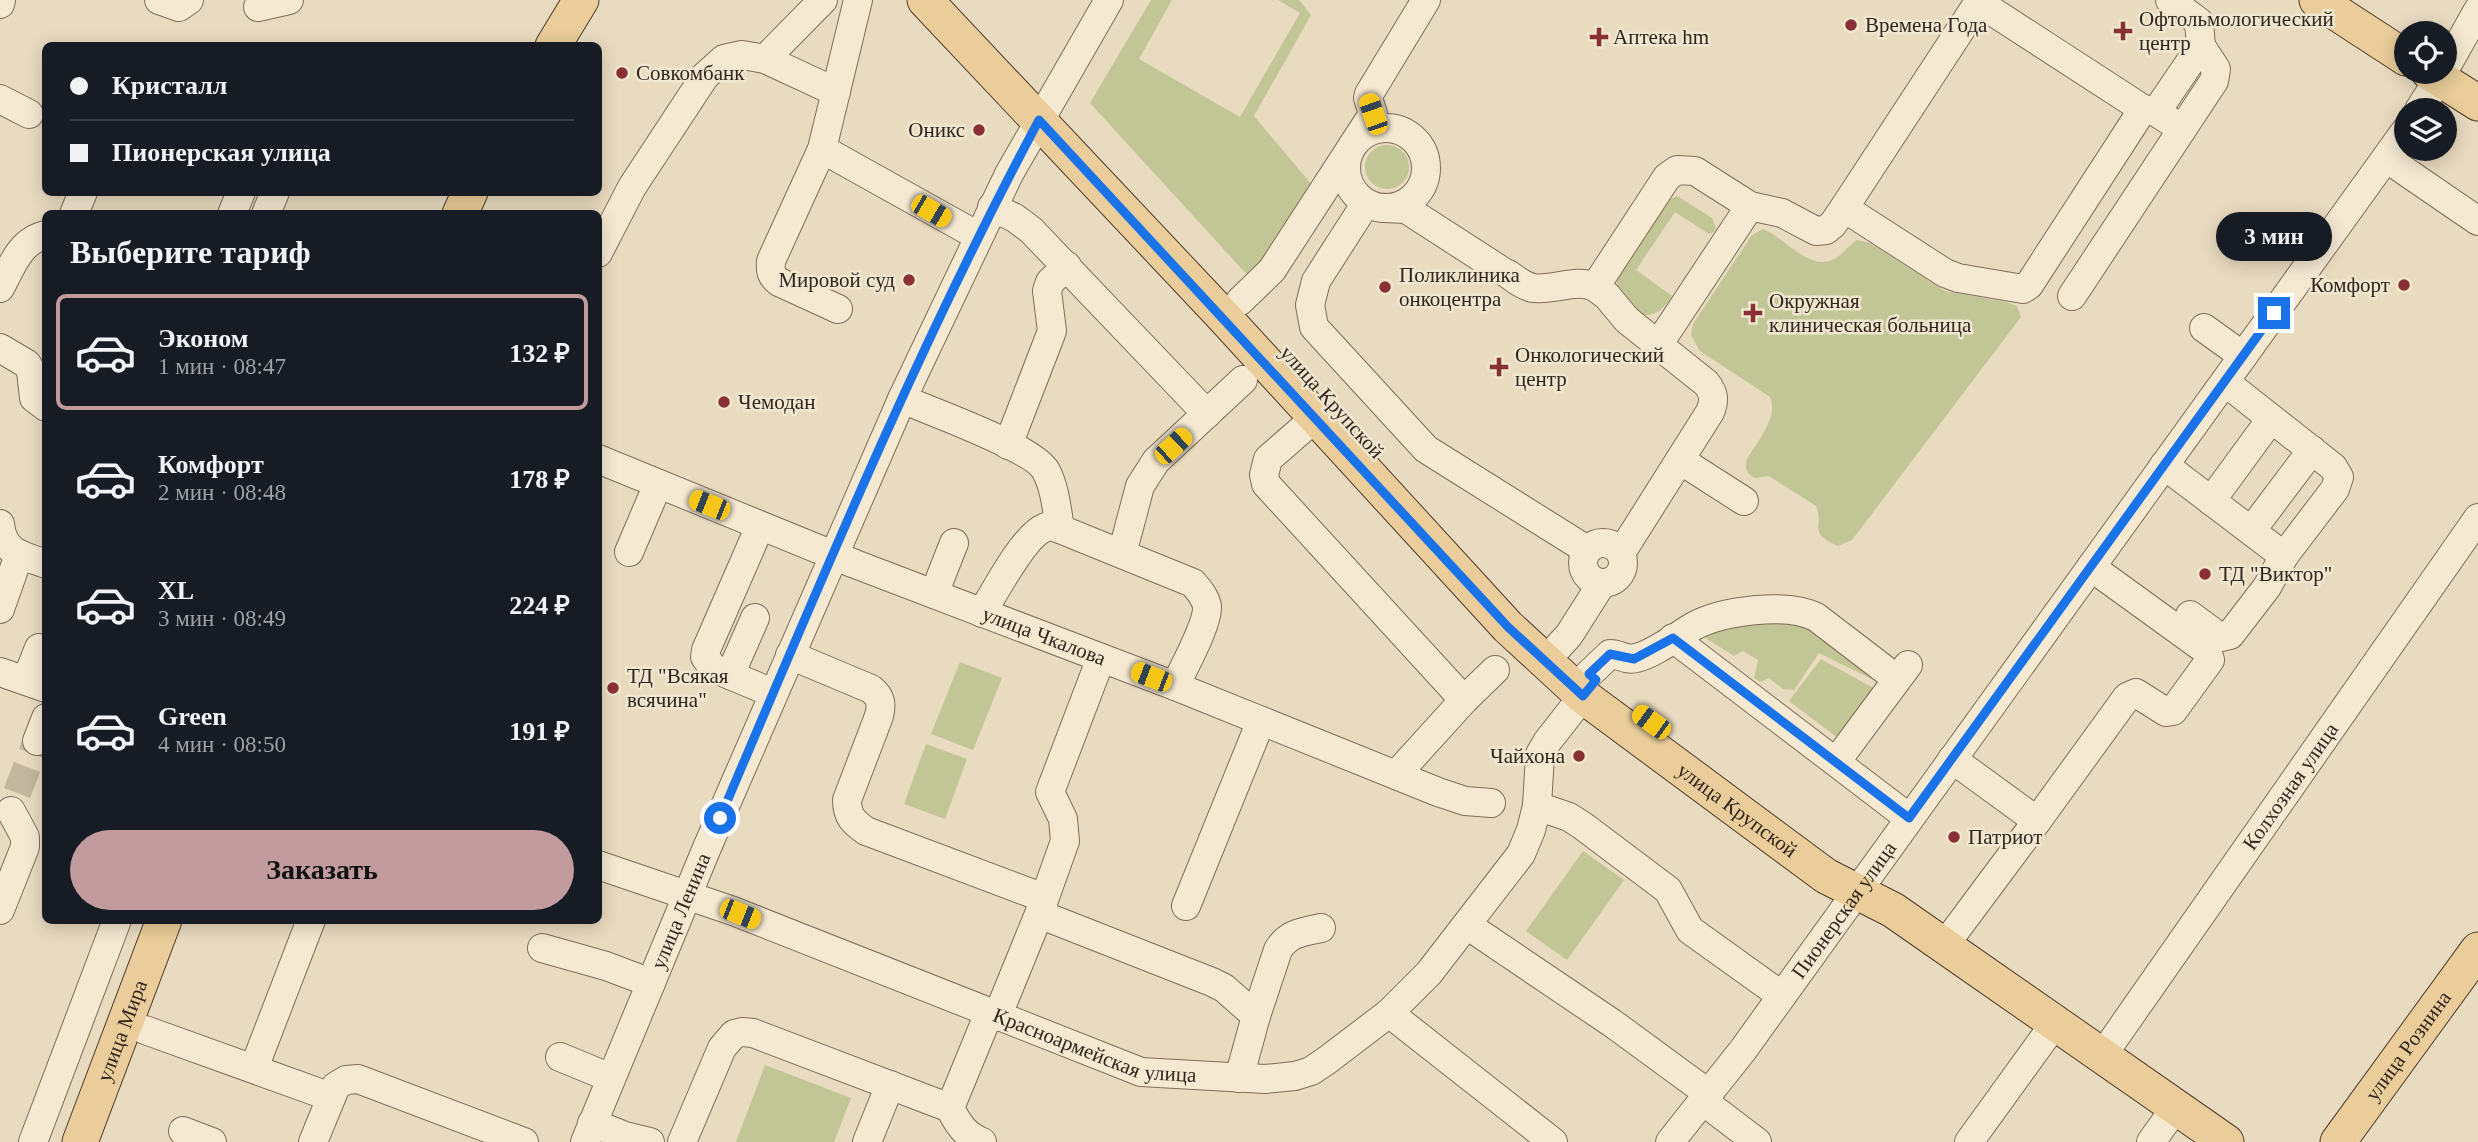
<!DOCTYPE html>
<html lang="ru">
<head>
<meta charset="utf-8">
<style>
	body { margin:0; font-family:Georgia,serif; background:#20242c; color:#f1f3f6; height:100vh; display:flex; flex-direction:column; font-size:26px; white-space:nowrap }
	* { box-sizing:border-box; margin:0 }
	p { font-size:23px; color:#9ea1a6 }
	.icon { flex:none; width:38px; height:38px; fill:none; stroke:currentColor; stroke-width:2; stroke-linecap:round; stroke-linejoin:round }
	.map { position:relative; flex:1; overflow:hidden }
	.panel { position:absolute; left:42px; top:210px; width:560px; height:714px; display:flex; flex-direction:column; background:#171b24; border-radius:10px; box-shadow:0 4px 18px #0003 }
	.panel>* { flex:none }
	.banner { position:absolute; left:42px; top:42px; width:560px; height:154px; border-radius:10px; box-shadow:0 4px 18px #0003; display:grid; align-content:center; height:154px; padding:0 28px; background:#171b24 }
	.tools { position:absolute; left:2394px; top:21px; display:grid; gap:14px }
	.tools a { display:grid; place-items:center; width:63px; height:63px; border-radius:50%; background:#171b24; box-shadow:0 4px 18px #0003; font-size:35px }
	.end { position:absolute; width:32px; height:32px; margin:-16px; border:9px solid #1a73e8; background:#fff; box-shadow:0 0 0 4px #fff }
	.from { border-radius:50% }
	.bubble { position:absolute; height:49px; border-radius:24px; background:#171b24; box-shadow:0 4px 18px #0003; font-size:23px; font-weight:700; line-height:49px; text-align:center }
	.car { position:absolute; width:21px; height:42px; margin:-21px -10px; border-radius:9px; box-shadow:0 0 5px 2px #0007; background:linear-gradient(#f5c518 24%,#345 0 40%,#f5c518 0 76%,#345 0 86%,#f5c518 0) }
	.banner b { display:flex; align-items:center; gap:24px; height:66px; font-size:26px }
	.banner b+b { border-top:2px solid #363941 }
	.banner i { width:18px; height:18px; background:#f1f3f6 }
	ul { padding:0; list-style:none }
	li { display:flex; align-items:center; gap:21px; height:116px; margin:0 14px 10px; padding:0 14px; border:4px solid transparent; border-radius:10px }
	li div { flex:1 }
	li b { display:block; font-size:26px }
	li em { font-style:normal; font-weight:700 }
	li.current { border-color:#c29b9f }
	li>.icon { width:63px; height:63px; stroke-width:1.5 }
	h2 { padding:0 28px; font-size:32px; line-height:84px }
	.action { display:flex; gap:14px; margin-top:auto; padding:14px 28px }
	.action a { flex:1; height:80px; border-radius:42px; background:#c29b9f; color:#111; font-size:28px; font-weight:700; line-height:80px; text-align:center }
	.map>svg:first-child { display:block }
</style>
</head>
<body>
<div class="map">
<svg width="2478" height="1142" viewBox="0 0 2478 1142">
	<rect width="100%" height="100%" fill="#e9dbc0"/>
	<!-- green -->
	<g fill="#c2c595">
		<polygon points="1151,0 1172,0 1139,59 1240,117 1300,13 1278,0 1299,0 1311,15 1254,116 1312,185 1251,279 1090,103"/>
		<circle cx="1387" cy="167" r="22"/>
		<path d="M1677,196L1712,218L1716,228L1714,232L1709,234L1675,212L1636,270L1672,296C1663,310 1656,317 1638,315L1616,291L1618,275L1668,200Z"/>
		<path d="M1763,229C1786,238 1811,274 1836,258C1844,253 1849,245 1857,240L1870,243L1945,291L2006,302L2017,306L2021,317L1852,540L1838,546C1806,532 1825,527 1816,506L1769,476L1756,478C1747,474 1744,469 1747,459C1757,442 1779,417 1770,397L1700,351L1691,335L1693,324L1752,235Z"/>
		<polygon points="1798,614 1884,685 1819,653 1794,690 1783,689 1769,678 1760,682 1754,678 1758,660 1743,651 1734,656 1693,630"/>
		<polygon points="1821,659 1875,689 1838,738 1789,701"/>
		<polygon points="960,662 1002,678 973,750 931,734"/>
		<polygon points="926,744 967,759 945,819 904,804"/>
		<polygon points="1583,851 1624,880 1567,960 1526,931"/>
		<polygon points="765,1065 851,1098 834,1142 736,1142"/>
	</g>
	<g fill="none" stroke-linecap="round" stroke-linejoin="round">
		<!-- minor-tunnel -->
		<polyline stroke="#c4b79f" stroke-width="28" stroke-dasharray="28 14" stroke-linecap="butt" points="17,793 37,741"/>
		<!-- minor casing -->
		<g stroke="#806c5a" stroke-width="30">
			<g id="minor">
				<polyline points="159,0 179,7 189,0"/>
				<polyline points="1978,2 2143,109 2156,112 2182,129"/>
				<polyline points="0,4 1,0"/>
				<polyline points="258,7 289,0"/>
				<polyline points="765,59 823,0"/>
				<polyline points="2445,69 2478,10"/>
				<polyline points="0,99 29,114"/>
				<polyline points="2419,110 2443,72"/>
				<polyline points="2156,112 2201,46 2199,22 2170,0"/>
				<circle cx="1386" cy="168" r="40"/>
				<polyline points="822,149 978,236"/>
				<polyline points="2386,158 2478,221"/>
				<polyline points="1366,203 1316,281 1310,305 1314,327 1426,449 1587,550"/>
				<polyline points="992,207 1015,218 1031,230 1207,414"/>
				<polyline points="1384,208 1406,209 1502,271"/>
				<polyline points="1844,208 1945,273 1958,278 2023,289 2029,285 2143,109"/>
				<polyline points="74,214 83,192"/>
				<polyline points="232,214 241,192"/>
				<polyline points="266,214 275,192"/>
				<polyline points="598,253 632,187 705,76 724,59 742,55 765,59 836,92"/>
				<path d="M1508,274C1516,280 1524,286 1533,288C1554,291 1576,278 1595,287"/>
				<path d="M0,288C11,268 20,240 46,235"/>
				<polyline points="2072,296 2214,81 2216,69 2201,46"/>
				<polyline points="1240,301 1272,270 1373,114 1368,98 1369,94 1426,0"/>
				<path d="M838,309L779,282C771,276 770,271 771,261L822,149L858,0"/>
				<polyline points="2204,328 2243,356"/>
				<polyline points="1658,345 1750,206"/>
				<polyline points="0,348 27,364 31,371 34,398 46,407"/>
				<path d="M902,399C930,411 1034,448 1046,471C1055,488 1057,510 1060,529"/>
				<polyline points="1315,418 1268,459 1264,475 1266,484 1464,700"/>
				<polyline points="1008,445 1052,331 1047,291 1050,282 1067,266"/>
				<path id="s1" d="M598,459L855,564L1175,686L1438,792L1465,801L1491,803"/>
				<polyline points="1680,460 1744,501"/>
				<polyline points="2164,465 2284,556 2335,489 2339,477 2333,467 2225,382"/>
				<polyline points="2211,501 2271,419"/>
				<path d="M0,524C3,553 21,555 46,564"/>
				<polyline points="760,526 706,650 705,657 713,668 773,693"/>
				<polyline points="2251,531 2312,450"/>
				<circle cx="1603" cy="563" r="20"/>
				<polyline points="629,552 658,484"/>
				<path d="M1621,553L1710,412C1715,400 1714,393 1706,383L1627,320L1607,296L1595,287L1667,177L1677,170L1695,171L1750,206L1782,213L1816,231L1826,230L1833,224L1844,208L1980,0"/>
				<polyline points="1122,554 1140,486 1156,461 1243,380"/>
				<polyline points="934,594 954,543"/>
				<polyline points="0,609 19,555"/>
				<path d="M982,613C994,593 1024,536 1044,528C1049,525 1055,527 1060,529L1193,583C1199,590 1206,598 1207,607C1208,624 1183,669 1175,686"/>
				<polyline points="2190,615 2217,635 2222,637 2230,635 2267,587 2284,556"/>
				<polyline points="1673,638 1909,818"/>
				<polyline points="1558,647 1569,635 1602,583"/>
				<path d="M790,655L871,689C881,697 882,704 879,716L847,800C847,816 853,822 866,831L1044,898"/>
				<polyline points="0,672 46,688"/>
				<path d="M1589,674L1610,654C1620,654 1626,661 1636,658C1654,654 1677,636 1694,626C1722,611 1786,602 1816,617L1897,679"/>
				<polyline points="730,675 755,618"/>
				<polyline points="26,681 39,648"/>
				<polyline points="37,741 46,718"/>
				<polyline points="1836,762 1908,665"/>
				<polyline points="1396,775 1464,700 1495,670"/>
				<polyline points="1537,806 1569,817 1583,826 1668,890 1690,930 1782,996"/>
				<polyline points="2037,821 2127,697 2136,693 2166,712 2173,711 2210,660 2207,651 2091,567"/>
				<path id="s2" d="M598,865L733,911L1141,1072L1265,1079L1295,1076L1311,1071L1326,1061L1389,1013L1553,1142"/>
				<polyline points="1186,906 1261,721"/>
				<polyline points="0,910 25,847 25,837 11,811"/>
				<polyline points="1039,914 1212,982 1224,988 1256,1016 1239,1078"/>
				<polyline points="1467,925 1612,1023 1709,1094"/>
				<polyline points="1944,946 2037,821 1952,759"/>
				<polyline points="542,948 606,966 651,983"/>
				<polyline points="1389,1013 1429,973 1521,854 1531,830 1537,806 1540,754 1547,742 1583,696"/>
				<path d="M1256,1016L1278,950C1288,933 1302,932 1321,928"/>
				<polyline points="997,1017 1039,914 1065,841 1063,819 1050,792 1101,658"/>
				<polyline points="145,1030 331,1097"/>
				<path id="s3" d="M2102,1056L2478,518"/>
				<polyline points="560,1057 611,1078"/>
				<polyline points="254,1068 311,920"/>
				<polyline points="1703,1101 1757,1142"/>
				<polyline points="950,1108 989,1013"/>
				<polyline points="592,1123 625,1136 650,1142"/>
				<polyline points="183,1131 212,1142"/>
				<polyline points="33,1142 117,920"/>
				<polyline points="313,1142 336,1086 346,1080 358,1079 524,1142"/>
				<path id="s4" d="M585,1142L706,850L902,399L1009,174L1109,0"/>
				<path d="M682,1142L722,1048L734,1034L742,1032L753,1033L950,1108C958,1124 965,1135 982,1142"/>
				<polyline points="867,1142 890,1085"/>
				<path id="s5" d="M1670,1142L1743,1050L2406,130"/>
				<polyline points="1969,1142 2055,1023"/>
				<polyline points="2151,1142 2176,1107"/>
			</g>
		</g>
		<!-- major casing -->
		<g stroke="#4e3b2e" stroke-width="37">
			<g id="major">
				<path id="s6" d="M925,0L1222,315L1508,627L1583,696L1826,876L1893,910L2226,1142"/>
				<polyline points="2317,0 2406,58"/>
				<polyline points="553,46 581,0"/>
				<polyline points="2429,72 2478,103"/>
				<polyline points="460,214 470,192"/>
				<path id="s7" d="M80,1142L164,920"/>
				<path id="s8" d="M2338,1142L2478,950"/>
			</g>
		</g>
		<!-- minor -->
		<use href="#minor" stroke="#f5e9d2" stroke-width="28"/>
		<!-- major -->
		<use href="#major" stroke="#eacd9a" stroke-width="35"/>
	</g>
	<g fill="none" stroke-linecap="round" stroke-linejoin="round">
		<!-- route -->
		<path stroke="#1a73e8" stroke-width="9" d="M720,818C820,583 918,346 1039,120L1508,627L1583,696L1596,680L1589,674L1610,654L1634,659L1673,638L1909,818L2274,313"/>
	</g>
	<!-- markers -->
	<g fill="#893034" stroke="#f1e6cf" stroke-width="2.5">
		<circle cx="1851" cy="25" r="7"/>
		<path d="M2119.5 20.5h7v7h7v7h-7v7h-7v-7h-7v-7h7z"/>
		<path d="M1595.5 26.5h7v7h7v7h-7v7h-7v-7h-7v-7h7z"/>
		<circle cx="622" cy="73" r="7"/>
		<circle cx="979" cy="130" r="7"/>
		<circle cx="909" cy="280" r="7"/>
		<circle cx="2404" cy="285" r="7"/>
		<circle cx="1385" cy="287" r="7"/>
		<path d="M1749.5 302.5h7v7h7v7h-7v7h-7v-7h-7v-7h7z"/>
		<path d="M1495.5 356.5h7v7h7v7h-7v7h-7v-7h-7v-7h7z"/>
		<circle cx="724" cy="402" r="7"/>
		<circle cx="2205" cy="574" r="7"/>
		<circle cx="613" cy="688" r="7"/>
		<circle cx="1579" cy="756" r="7"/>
		<circle cx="1954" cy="837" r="7"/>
	</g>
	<g text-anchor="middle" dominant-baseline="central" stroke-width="5" stroke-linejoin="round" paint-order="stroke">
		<!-- poi labels -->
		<g font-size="21" fill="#31261d" stroke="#f1e6cf" text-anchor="start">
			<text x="2139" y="19">Офтольмологический<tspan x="2139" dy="24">центр</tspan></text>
			<text x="1865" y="25">Времена Года</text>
			<text x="1613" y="37">Аптека hm</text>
			<text x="636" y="73">Совкомбанк</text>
			<text x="965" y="130" text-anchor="end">Оникс</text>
			<text x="1399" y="275">Поликлиника<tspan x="1399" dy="24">онкоцентра</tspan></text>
			<text x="895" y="280" text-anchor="end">Мировой суд</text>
			<text x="2390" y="285" text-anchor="end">Комфорт</text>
			<text x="1769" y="301">Окружная<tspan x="1769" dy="24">клиническая больница</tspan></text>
			<text x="1515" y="355">Онкологический<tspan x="1515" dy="24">центр</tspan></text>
			<text x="738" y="402">Чемодан</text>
			<text x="2219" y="574">ТД "Виктор"</text>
			<text x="627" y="676">ТД "Всякая<tspan x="627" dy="24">всячина"</tspan></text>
			<text x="1565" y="756" text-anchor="end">Чайхона</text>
			<text x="1968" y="837">Патриот</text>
		</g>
		<!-- street labels -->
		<g font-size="21" fill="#31261d" stroke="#f1e6cf">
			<text transform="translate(1332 402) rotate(48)">улица Крупской</text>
			<text stroke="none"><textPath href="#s1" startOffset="480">улица Чкалова</textPath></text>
			<text stroke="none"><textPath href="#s3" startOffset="329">Колхозная улица</textPath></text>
			<text stroke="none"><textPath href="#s6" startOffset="1150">улица Крупской</textPath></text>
			<text stroke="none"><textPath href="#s4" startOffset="250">улица Ленина</textPath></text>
			<text stroke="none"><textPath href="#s5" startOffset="290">Пионерская улица</textPath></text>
			<text stroke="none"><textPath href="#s7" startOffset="119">улица Мира</textPath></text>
			<text stroke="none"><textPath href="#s2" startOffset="530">Красноармейская улица</textPath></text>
			<text stroke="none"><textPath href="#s8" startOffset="119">улица Рознина</textPath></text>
		</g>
	</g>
</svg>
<div class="tools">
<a><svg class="icon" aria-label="locate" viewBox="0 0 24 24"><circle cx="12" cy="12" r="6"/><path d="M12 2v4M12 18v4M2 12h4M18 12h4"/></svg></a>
<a><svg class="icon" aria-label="layers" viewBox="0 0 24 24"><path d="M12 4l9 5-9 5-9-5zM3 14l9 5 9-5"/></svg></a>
</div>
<i class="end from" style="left:720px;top:818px"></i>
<i class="end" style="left:2274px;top:313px"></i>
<div class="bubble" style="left:2216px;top:212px;width:116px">3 мин</div>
<i class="car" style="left:1373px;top:114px;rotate:341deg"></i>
<i class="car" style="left:931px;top:211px;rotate:120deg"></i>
<i class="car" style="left:1173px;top:446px;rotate:47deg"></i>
<i class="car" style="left:709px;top:505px;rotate:292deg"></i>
<i class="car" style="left:1151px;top:677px;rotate:291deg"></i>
<i class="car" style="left:1651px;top:722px;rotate:306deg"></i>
<i class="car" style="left:740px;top:914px;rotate:112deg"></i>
<div class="banner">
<b><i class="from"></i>Кристалл</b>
<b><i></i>Пионерская улица</b>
</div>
<section class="panel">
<h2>Выберите тариф</h2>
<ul>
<li class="current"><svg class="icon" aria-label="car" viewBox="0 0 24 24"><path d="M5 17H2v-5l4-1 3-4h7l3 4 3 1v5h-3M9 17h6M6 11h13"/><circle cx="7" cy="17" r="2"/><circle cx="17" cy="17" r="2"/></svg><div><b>Эконом</b><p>1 мин · 08:47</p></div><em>132 ₽</em></li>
<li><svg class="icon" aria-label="car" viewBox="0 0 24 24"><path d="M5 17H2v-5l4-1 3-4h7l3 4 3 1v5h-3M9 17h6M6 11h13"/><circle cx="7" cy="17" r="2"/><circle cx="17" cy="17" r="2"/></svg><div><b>Комфорт</b><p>2 мин · 08:48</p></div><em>178 ₽</em></li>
<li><svg class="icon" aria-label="car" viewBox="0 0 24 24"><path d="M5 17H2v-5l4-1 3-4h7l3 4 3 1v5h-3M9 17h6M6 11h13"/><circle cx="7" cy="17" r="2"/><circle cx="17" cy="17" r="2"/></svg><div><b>XL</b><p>3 мин · 08:49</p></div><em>224 ₽</em></li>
<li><svg class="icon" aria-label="car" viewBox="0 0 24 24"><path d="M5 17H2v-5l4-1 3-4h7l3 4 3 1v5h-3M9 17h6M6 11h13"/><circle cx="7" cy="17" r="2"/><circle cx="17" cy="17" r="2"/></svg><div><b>Green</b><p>4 мин · 08:50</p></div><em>191 ₽</em></li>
</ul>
<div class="action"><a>Заказать</a></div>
</section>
</div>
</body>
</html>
